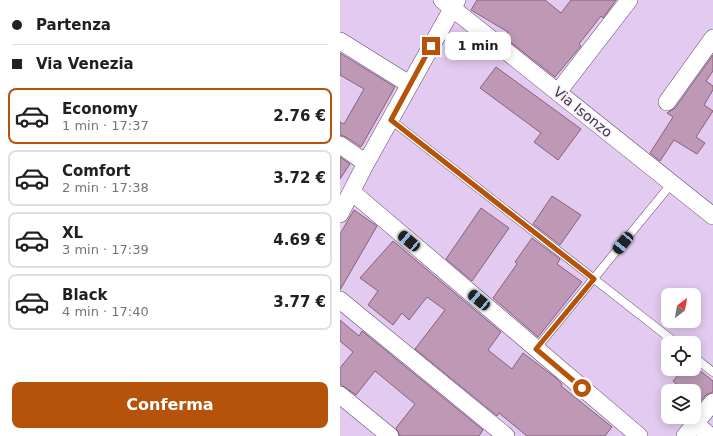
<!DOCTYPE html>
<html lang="it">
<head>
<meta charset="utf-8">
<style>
	body { margin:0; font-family:"DejaVu Sans",sans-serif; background:#f6f6f6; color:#202124; height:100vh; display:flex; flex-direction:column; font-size:15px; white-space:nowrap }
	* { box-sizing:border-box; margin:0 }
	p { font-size:13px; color:#757577 }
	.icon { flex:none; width:22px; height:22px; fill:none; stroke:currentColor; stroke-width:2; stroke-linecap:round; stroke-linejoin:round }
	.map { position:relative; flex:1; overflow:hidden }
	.drawer { display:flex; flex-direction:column; background:#fff; width:340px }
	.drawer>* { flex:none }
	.hud { display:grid; align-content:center; height:88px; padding:0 12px; background:#fff }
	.needle { width:26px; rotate:31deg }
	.fabs { position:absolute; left:321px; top:288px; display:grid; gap:8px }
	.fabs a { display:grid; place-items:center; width:40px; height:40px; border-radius:8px; background:#fff; box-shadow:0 2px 10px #0003; font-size:20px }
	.end { position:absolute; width:18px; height:18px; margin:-9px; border:5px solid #b45309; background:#fff; box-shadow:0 0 0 2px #fff }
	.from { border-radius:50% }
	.bubble { position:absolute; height:28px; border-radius:8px; background:#fff; box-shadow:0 2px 10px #0003; font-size:13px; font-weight:800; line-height:28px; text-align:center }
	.car { position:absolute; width:12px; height:24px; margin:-12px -6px; border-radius:5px; box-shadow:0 0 3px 1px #0007; background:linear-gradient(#222 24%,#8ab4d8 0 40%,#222 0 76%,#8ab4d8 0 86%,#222 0) }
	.hud b { display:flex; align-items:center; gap:14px; height:38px; font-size:15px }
	.hud b+b { border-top:1px solid #e0e0e0 }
	.hud i { width:10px; height:10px; background:#202124 }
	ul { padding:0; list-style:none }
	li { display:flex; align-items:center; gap:12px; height:56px; margin:0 8px 6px; padding:0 4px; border:2px solid #e0e0e0; border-radius:8px }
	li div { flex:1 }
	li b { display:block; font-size:15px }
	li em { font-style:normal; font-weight:800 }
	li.selected { border-color:#b45309 }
	li>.icon { width:36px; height:36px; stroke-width:1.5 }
	.primary-button { display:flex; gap:8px; margin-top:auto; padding:8px 12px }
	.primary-button a { flex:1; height:46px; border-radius:8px; background:#b45309; color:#fff; font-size:16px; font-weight:800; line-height:46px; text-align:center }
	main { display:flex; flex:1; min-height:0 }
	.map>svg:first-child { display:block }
</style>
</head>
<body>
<main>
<section class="drawer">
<div class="hud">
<b><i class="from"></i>Partenza</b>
<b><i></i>Via Venezia</b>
</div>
<ul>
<li class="selected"><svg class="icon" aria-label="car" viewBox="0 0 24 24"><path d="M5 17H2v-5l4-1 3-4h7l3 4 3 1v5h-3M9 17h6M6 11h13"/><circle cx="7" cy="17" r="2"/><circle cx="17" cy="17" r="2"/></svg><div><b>Economy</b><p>1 min · 17:37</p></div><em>2.76 €</em></li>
<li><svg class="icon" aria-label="car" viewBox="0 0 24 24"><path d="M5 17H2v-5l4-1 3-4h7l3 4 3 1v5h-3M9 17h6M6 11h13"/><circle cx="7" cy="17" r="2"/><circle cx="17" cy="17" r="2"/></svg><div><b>Comfort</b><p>2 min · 17:38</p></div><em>3.72 €</em></li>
<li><svg class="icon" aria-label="car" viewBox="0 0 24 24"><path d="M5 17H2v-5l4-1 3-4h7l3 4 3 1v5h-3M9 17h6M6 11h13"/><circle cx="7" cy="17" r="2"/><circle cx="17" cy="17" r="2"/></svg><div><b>XL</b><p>3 min · 17:39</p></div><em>4.69 €</em></li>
<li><svg class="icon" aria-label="car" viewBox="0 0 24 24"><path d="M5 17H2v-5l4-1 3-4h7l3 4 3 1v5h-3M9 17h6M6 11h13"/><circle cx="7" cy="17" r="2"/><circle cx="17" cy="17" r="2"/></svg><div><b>Black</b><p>4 min · 17:40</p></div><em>3.77 €</em></li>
</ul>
<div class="primary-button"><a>Conferma</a></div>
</section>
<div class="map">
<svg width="373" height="436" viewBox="0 0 373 436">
	<rect width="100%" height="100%" fill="#e3caf0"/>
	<!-- building -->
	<g fill="#be98b5" stroke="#85627d">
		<polygon points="137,0 205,0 221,13 231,0 276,0 263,18 261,16 239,44 241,46 215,77 164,37 168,32 131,10"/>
		<polygon points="0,53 55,87 21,147 6,137 0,135 0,122 4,124 24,89 0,75"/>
		<polygon points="373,55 373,71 366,81 373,86 373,90 364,105 373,111 356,137 365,143 357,154 334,140 320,161 310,153 333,117 327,113 335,108"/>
		<polygon points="156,67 241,129 218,160 194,142 201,133 140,88"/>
		<polygon points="0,157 10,164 0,179"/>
		<polygon points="212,196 241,215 220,245 193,224"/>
		<polygon points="141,208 169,228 132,281 106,259"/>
		<polygon points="14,210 37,226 0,290 0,234"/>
		<polygon points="192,238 220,259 217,264 242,282 198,337 153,298 177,264 175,262"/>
		<polygon points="53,241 161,332 148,350 172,369 183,353 216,378 222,384 221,386 272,427 265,436 187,436 159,413 157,416 75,349 105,310 87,297 69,320 62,313 53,325 28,305 38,291 20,278"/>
		<polygon points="0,320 19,336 22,331 143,430 139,436 60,436 56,428 75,404 35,371 16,395 0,384 0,368 13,352 0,341"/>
		<polygon points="343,369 358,369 373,381 373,392 366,395 359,403 354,398 354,391 345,391 333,381"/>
	</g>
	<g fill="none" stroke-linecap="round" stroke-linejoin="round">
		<!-- lane casing -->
		<g stroke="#5f4869" stroke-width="9">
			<g id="lane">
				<polyline points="51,120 336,343"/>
				<polyline points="196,349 332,183"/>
				<polyline points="354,357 373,372"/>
			</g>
		</g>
		<!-- street casing -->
		<g stroke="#5f4869" stroke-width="18">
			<g id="street">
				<polyline points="102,0 373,216"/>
				<polyline points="0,41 69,84"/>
				<polyline points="218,92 289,0"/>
				<polyline points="327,102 373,38"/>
				<polyline points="0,145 26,163"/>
				<polyline points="12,192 299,436"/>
				<polyline points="0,214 26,163 117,0"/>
				<polyline points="0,300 166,436"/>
				<polyline points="0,395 50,436"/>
				<polyline points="356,424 370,436"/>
				<polyline points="345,436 373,402"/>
			</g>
		</g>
		<!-- lane -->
		<use href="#lane" stroke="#fff" stroke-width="8"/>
		<!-- street -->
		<use href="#street" stroke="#fff" stroke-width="17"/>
	</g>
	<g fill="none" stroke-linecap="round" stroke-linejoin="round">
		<!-- route -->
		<polyline stroke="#b45309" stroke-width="5" points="91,46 51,120 254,279 196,349 242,388"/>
	</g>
	<g text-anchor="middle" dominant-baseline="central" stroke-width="3.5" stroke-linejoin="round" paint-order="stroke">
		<!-- street labels -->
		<g font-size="14" fill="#413645" stroke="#faf2fe">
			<text transform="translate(243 112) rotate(39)">Via Isonzo</text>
		</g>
	</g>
</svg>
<div class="fabs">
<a><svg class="needle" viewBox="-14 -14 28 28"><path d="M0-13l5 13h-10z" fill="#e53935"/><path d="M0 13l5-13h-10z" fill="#757577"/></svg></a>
<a><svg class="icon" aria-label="locate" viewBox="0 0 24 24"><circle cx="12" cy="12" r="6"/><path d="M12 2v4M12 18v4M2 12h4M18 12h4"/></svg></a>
<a><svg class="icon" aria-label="layers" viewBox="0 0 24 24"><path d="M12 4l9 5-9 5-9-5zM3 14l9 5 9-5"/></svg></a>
</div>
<i class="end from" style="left:242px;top:388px"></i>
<i class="end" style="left:91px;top:46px"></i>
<div class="bubble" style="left:105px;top:32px;width:66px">1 min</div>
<i class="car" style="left:69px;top:241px;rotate:310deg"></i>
<i class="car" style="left:283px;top:243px;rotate:219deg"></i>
<i class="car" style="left:139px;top:300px;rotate:310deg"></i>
</div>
</main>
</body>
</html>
